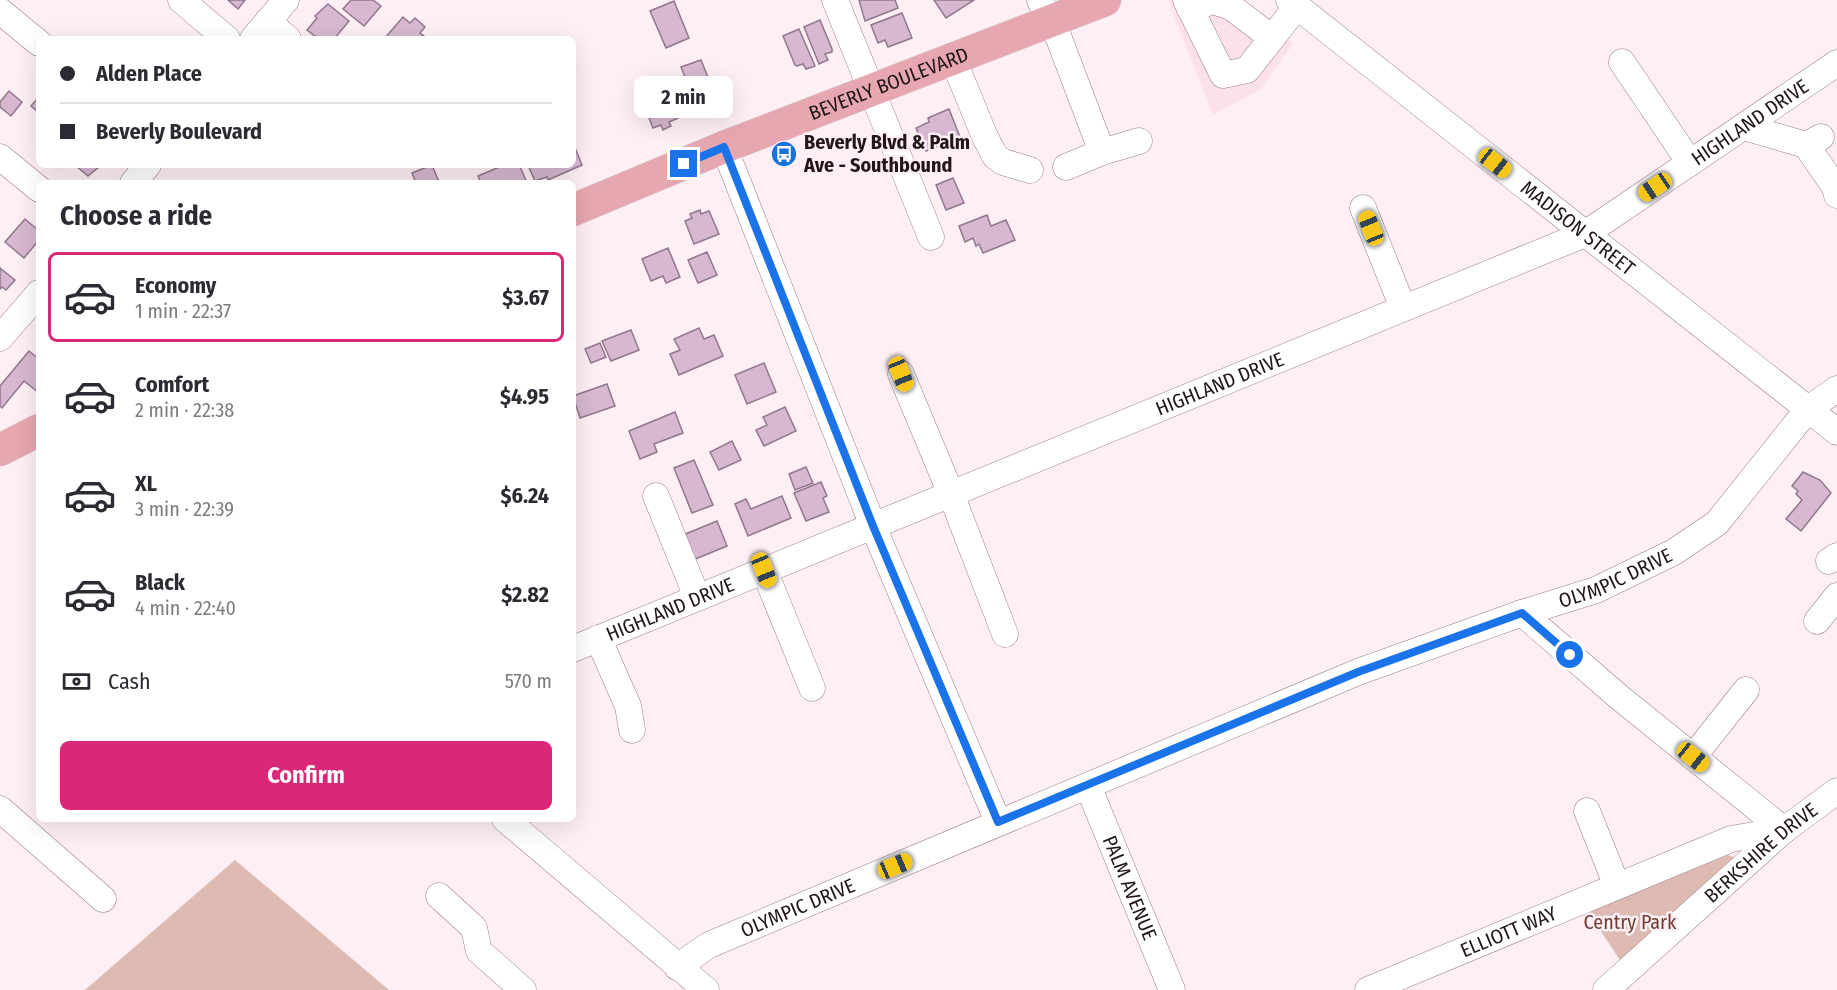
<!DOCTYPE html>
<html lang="en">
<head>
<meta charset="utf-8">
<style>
	body { margin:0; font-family:"Fira Sans Condensed",sans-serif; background:#f2f2f3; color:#2b2b33; height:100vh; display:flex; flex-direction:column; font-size:22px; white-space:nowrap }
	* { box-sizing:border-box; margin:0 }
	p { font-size:20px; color:#7c7c81 }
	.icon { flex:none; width:33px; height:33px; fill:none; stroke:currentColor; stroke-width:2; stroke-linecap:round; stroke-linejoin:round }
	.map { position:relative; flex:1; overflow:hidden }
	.panel { position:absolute; left:36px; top:180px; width:540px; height:642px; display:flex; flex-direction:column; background:#fff; border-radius:9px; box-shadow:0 6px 24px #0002 }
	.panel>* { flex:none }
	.hud { position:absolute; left:36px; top:36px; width:540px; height:132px; border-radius:9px; box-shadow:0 6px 24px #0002; display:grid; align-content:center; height:132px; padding:0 24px; background:#fff }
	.end { position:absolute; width:27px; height:27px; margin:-14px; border:8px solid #1a73e8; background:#fff; box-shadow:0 0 0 3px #fff }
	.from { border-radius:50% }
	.bubble { position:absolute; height:42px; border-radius:9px; background:#fff; box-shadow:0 6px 24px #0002; font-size:20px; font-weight:700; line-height:42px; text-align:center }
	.car { position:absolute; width:18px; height:36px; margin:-18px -9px; border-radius:8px; box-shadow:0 0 4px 2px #0007; background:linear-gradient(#f5c518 24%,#345 0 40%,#f5c518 0 76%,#345 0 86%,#f5c518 0) }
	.hud b { display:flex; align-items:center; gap:21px; height:57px; font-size:22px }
	.hud b+b { border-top:2px solid #e1e1e2 }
	.hud i { width:15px; height:15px; background:#2b2b33 }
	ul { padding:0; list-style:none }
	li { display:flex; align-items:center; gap:18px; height:90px; margin:0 12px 9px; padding:0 12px; border:3px solid transparent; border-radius:9px }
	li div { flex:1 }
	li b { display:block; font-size:22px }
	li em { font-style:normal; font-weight:700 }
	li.current { border-color:#db2777 }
	li>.icon { width:54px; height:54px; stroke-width:1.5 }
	h2 { padding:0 24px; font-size:27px; line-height:72px }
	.pay { display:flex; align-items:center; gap:15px; height:66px; padding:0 24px; font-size:22px }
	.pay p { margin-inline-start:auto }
	.button { display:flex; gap:12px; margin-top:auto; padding:12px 24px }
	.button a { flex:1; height:69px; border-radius:9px; background:#db2777; color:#fff; font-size:24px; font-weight:700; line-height:69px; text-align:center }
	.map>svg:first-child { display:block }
</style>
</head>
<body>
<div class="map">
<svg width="1837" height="990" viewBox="0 0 1837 990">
	<rect width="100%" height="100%" fill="#feeff5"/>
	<!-- built -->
	<polygon fill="#fce1eb" points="1168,0 1241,0 1293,44 1261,89 1213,115"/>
	<!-- green -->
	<g fill="#ddbab2">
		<polygon points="1728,855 1733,857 1735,863 1622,963 1588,912"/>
		<polygon points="235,860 389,990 85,990"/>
	</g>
	<!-- building -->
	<g fill="#d7b8d0" stroke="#91778c" stroke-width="1.5">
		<polygon points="228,0 245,0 238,9"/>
		<polygon points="351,0 373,0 381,6 364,26 343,9"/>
		<polygon points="859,0 895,0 898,8 865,21"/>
		<polygon points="934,0 974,0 946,18"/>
		<polygon points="674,1 689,38 666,48 650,11"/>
		<polygon points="328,4 349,21 334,39 319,39 307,30 317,18 315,16"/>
		<polygon points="902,13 912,38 888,47 885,40 878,43 871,25"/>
		<polygon points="403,17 410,23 415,18 425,27 420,33 424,36 422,39 384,39"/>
		<polygon points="820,20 832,49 832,52 825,54 828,60 819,64 804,27"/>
		<polygon points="799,29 815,66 806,69 803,64 797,66 795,65 783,36"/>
		<polygon points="701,60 710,82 720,78 727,99 698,110 681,67"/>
		<polygon points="9,91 22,102 11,116 0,107 0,102"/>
		<polygon points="39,97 39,113 31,106"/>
		<polygon points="670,98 678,118 669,122 671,126 663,130 661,125 653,128 645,108"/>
		<polygon points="949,109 962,142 944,149 942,145 926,151 916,128 929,122 928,118"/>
		<polygon points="573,143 582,165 548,180 547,177 535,181 528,165 573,165"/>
		<polygon points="75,165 97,165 99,167 88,176"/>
		<polygon points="432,165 439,182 416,183 412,173"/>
		<polygon points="504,165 519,165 526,180 519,183 481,183 478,176"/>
		<polygon points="953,178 964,203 946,210 936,185"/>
		<polygon points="700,210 701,214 709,211 719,234 694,244 685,221 692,218 690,214"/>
		<polygon points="987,215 991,226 1006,220 1015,240 983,253 979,244 976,246 973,238 965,242 959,226"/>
		<polygon points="25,219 39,231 39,240 24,258 5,242"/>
		<polygon points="668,248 680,277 666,283 663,276 651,281 642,259"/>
		<polygon points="707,252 717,275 698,283 688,260"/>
		<polygon points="0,268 15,280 6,290 2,287 0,289"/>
		<polygon points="699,328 704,339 714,335 723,356 679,375 670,354 680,350 674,339"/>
		<polygon points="631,330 639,350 611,361 602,341"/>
		<polygon points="600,343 606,357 591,363 585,349"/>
		<polygon points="29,351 39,359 39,393 24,381 2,408 0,406 0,386"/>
		<polygon points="764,363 776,392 747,404 735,375"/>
		<polygon points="607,384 615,406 580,418 573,396"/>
		<polygon points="785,407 796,431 764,446 756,430 767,425 763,417"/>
		<polygon points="675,412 683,433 654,444 657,452 640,459 629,431"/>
		<polygon points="732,441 741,460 719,470 710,452"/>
		<polygon points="694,460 713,505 692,513 674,468"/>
		<polygon points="806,467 813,483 795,490 789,474"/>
		<polygon points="1803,472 1820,480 1831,493 1801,531 1786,519 1802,500 1796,494 1798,491 1792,486"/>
		<polygon points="821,482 827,496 823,498 829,512 806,521 794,493"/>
		<polygon points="782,496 791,518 748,536 735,504 746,499 751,509"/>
		<polygon points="717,521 727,546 693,560 683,535"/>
	</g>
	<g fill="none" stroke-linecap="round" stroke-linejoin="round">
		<!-- minor casing -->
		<g stroke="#9c7b88" stroke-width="27">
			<g id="minor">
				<polyline points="181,0 227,39"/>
				<polyline points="835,0 931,237"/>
				<polyline points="1040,0 1049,21"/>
				<polyline points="1186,0 1223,75 1247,70 1297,6"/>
				<path id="s1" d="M1289,0L1837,432"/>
				<polyline points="1190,9 1213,1 1231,7 1272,38"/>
				<polyline points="0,11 39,43"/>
				<polyline points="1052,20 1102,152 1066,167"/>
				<polyline points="268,21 288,39"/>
				<polyline points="253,39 286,0"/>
				<polyline points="953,59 985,137 995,156 1003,162 1030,170"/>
				<polyline points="1622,62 1690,163"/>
				<polyline points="1744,127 1806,145"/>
				<polyline points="1821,137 1806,145 1835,187 1837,195"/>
				<polyline points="724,147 873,526 998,822"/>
				<polyline points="1102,152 1139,141"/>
				<polyline points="0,157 39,189"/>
				<polyline points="133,183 148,165"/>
				<polyline points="1363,208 1403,308"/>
				<polyline points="0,338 39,293"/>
				<polyline points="901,374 951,494 1005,634"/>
				<polyline points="656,496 697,597"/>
				<polyline points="1829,561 1837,556"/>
				<polyline points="764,570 812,688"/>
				<polyline points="1522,613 1619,697 1784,830"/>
				<polyline points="1817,621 1837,596"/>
				<polyline points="598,638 628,706 632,730"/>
				<path id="s2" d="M573,649L1585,234L1837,63"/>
				<polyline points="1693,757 1746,690"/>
				<path id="s3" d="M1088,786L1172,990"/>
				<polyline points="0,809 103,899"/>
				<polyline points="1587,811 1617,886"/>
				<polyline points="505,819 706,990"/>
				<polyline points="439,896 474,928 479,951 523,990"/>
				<path id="s4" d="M677,967L709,945L1358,672L1522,613L1596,590L1674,552L1717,523L1808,409L1837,389"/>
				<path id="s5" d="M1368,990L1731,839L1784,830"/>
				<path id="s6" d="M1606,990L1784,830L1837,791"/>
			</g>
		</g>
		<!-- major casing -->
		<g stroke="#d3d0d1" stroke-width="33">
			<g id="major">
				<path id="s7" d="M573,210L724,147L1105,0"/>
				<polyline points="0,450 39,430"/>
			</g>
		</g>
		<!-- minor -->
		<use href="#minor" stroke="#fff" stroke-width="26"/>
		<!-- major -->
		<use href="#major" stroke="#e7a7b0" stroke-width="32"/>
	</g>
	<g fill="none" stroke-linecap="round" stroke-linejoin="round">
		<!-- route -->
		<polyline stroke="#1a73e8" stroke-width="8" points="684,164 724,147 873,526 998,822 1358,672 1522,613 1570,655"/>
	</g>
	<!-- icons -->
	<defs>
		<g id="bus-disc" transform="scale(1.35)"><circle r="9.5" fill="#1773dc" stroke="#feeff5"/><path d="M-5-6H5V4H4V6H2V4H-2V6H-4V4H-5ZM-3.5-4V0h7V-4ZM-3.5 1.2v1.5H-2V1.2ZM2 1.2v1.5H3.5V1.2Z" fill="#fff"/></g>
	</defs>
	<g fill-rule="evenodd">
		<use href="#bus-disc" x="784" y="154"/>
	</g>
	<g text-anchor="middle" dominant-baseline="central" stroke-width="5" stroke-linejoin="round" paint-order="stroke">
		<!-- street labels -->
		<g font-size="20" fill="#22161b" stroke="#feeff5">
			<text stroke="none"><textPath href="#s7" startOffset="340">BEVERLY BOULEVARD</textPath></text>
			<text stroke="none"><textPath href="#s2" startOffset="1293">HIGHLAND DRIVE</textPath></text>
			<text stroke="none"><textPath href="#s1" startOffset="368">MADISON STREET</textPath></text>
			<text stroke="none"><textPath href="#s2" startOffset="699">HIGHLAND DRIVE</textPath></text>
			<text stroke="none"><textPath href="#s4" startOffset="1017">OLYMPIC DRIVE</textPath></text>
			<text stroke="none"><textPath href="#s2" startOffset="105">HIGHLAND DRIVE</textPath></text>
			<text stroke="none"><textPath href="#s6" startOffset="207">BERKSHIRE DRIVE</textPath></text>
			<text stroke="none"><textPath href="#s3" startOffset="110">PALM AVENUE</textPath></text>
			<text stroke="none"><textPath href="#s4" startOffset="135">OLYMPIC DRIVE</textPath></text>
			<text stroke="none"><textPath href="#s5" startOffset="152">ELLIOTT WAY</textPath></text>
		</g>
		<!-- poi labels -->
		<g font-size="20" font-weight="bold" fill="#22161b" stroke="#feeff5" text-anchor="start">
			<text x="804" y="142">Beverly Blvd &amp; Palm<tspan x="804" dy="23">Ave - Southbound</tspan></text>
		</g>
		<!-- park labels -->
		<g font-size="20" fill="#713c31" stroke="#feeff5">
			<text x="1630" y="922">Centry Park</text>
		</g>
	</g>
</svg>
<i class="end from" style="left:1570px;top:655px"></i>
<i class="end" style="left:684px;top:164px"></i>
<div class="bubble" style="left:634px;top:76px;width:99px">2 min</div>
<i class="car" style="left:1495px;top:163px;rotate:128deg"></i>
<i class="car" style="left:1655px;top:187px;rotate:236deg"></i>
<i class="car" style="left:1371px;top:228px;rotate:338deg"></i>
<i class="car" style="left:901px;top:374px;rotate:158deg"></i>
<i class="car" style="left:764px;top:570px;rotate:158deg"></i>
<i class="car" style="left:1693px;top:757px;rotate:129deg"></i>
<i class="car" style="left:895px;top:866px;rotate:67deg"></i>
<div class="hud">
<b><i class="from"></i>Alden Place</b>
<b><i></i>Beverly Boulevard</b>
</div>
<section class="panel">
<h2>Choose a ride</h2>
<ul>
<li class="current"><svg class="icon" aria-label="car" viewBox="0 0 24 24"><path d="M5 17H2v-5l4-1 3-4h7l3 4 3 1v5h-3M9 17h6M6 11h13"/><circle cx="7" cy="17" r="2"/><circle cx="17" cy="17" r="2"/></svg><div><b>Economy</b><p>1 min · 22:37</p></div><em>$3.67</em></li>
<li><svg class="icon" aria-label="car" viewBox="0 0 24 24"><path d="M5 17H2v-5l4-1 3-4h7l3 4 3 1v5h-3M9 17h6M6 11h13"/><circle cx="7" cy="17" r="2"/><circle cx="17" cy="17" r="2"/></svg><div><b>Comfort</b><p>2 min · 22:38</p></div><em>$4.95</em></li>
<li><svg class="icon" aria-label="car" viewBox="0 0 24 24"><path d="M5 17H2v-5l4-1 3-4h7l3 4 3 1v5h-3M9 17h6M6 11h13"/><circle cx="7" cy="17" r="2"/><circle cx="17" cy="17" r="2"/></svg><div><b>XL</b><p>3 min · 22:39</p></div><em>$6.24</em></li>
<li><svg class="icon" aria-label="car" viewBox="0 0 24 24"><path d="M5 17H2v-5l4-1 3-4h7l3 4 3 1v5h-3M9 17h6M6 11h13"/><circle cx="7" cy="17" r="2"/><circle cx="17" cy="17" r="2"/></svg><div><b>Black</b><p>4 min · 22:40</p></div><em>$2.82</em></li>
</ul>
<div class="pay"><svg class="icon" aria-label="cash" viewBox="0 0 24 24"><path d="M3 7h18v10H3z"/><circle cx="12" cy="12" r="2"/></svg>Cash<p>570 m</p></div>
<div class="button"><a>Confirm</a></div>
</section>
</div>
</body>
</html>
